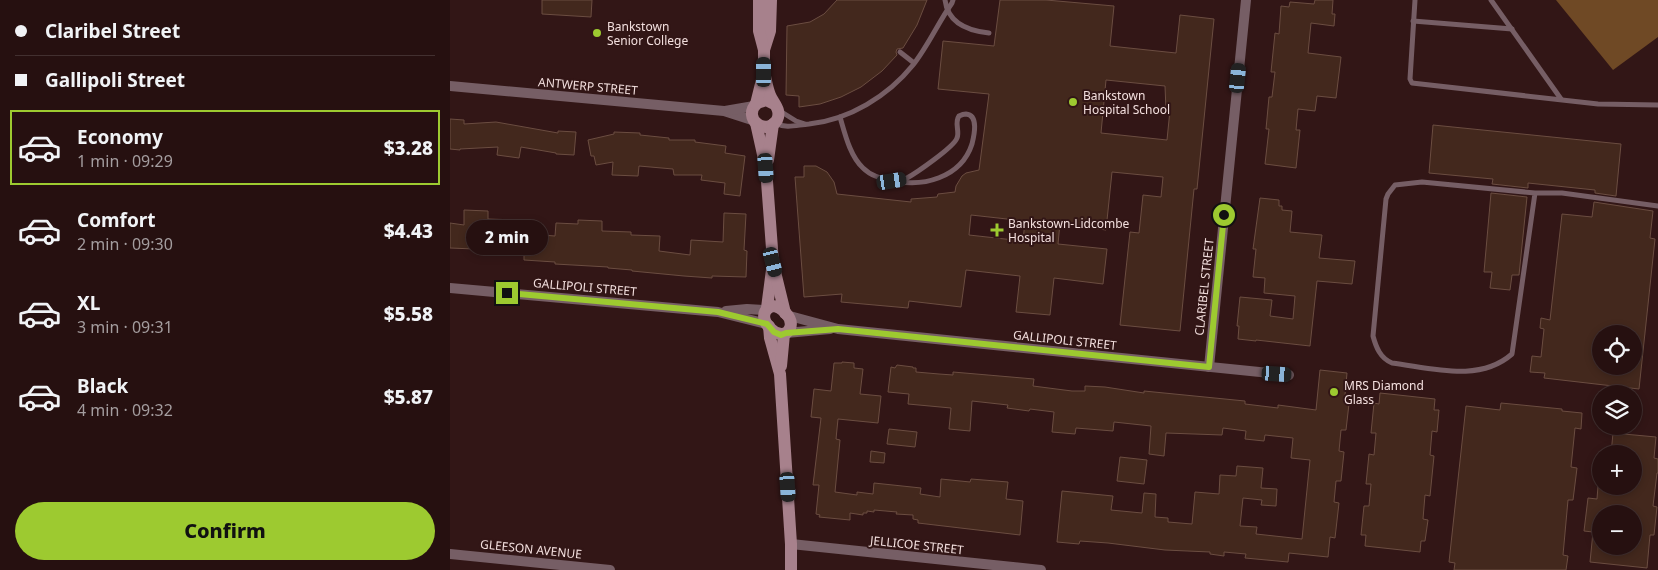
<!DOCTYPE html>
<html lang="en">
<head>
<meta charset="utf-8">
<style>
	body { margin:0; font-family:"Noto Sans",sans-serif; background:#321e1e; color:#f1f3f6; height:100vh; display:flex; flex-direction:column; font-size:19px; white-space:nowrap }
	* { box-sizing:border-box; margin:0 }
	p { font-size:16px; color:#a49d9f }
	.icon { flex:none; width:28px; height:28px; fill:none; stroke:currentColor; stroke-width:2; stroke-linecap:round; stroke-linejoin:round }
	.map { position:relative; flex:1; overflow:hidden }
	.panel { display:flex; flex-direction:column; background:#261010; width:450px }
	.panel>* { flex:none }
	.hud { display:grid; align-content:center; height:110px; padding:0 15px; background:#261010 }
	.tools { position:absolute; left:1142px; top:325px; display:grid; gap:10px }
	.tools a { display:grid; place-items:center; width:50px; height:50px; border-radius:50%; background:#261010; box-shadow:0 2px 8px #0003,0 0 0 1px #423030; font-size:25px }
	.end { position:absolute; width:22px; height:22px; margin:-11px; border:6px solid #9dca30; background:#111; box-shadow:0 0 0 2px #111 }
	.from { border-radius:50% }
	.bubble { position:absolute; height:35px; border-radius:18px; background:#261010; box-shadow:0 2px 8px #0003,0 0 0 1px #423030; font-size:16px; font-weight:800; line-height:35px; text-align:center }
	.car { position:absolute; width:15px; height:30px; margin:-15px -8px; border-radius:6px; box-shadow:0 0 4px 1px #0007; background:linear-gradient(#222 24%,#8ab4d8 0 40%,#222 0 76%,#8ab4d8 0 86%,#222 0) }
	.hud b { display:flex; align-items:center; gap:18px; height:48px; font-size:19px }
	.hud b+b { border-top:1px solid #423030 }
	.hud i { width:12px; height:12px; background:#f1f3f6 }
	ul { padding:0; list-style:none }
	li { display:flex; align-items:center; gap:15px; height:75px; margin:0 10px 8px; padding:0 5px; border:2px solid transparent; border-radius:0px }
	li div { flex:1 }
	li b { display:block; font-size:19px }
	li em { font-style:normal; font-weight:800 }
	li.active { border-color:#9dca30 }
	li>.icon { width:45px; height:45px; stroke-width:1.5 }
	.cta { display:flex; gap:10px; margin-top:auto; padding:10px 15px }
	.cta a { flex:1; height:58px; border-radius:30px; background:#9dca30; color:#111; font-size:20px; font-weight:800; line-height:58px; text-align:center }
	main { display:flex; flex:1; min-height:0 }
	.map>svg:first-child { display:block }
</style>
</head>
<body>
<main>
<section class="panel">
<div class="hud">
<b><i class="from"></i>Claribel Street</b>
<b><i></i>Gallipoli Street</b>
</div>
<ul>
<li class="active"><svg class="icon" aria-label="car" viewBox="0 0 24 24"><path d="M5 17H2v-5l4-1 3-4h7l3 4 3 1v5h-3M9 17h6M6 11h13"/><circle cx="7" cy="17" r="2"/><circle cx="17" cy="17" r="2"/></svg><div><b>Economy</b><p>1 min · 09:29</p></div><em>$3.28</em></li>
<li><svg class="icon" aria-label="car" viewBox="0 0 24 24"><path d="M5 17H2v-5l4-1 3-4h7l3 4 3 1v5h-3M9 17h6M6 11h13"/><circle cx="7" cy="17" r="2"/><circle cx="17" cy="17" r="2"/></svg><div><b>Comfort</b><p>2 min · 09:30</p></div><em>$4.43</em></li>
<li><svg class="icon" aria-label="car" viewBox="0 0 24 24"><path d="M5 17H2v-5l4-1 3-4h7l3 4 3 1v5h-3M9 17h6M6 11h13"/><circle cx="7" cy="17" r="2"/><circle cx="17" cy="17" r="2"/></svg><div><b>XL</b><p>3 min · 09:31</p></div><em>$5.58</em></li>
<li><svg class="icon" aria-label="car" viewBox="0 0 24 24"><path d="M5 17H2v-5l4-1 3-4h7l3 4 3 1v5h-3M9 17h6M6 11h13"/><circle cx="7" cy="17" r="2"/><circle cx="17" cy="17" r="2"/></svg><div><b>Black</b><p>4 min · 09:32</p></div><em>$5.87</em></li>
</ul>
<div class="cta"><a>Confirm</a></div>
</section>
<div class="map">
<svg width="1208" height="570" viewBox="0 0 1208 570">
	<rect width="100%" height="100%" fill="#321616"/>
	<!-- forest -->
	<polygon fill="#6f4925" points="1106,0 1208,0 1208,37 1163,70"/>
	<!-- building -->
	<g fill="#43281d" stroke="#6b4d41" fill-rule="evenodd">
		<polygon points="92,0 142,0 141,17 92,14"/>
		<polygon points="387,0 477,0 467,25 453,48 447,49 446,52 447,55 432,71 411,87 391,97 370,104 349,107 349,96 336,95 337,26 360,22 374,14"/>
		<path d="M550,0H596L664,6L660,46L726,53L730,15L764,19L747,189H744L730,331L670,325L680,232L689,233L693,195L711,197L713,177L662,172L656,230L610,223L608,244L657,249L653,284L604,278L600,315L566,312L570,276L516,270L511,307L459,301L458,308L391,302L392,294L354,297L345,177H354V166H366L377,172L384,182L387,194L461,202V199L487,197L488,194L505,192L506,186L512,176L516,173L529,170L539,94L488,89L493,41L544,46ZM656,80L715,86L716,110H720L717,140L651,133ZM521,215L575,221L573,241L519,235Z"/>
		<polygon points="865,0 883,0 882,14 885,14 884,26 861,23 858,53 891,57 886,98 867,96 865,111 848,109 846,130 850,130 846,168 815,164 819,129 816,129 819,97 822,97 825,72 821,72 825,33 829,34 831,6 839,7 840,2 864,4"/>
		<polygon points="0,119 14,120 14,124 46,122 108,133 108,131 126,132 124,155 106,154 106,153 71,147 69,158 47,155 48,147 10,149 10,150 0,149"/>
		<polygon points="983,125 1171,144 1166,196 1145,193 1145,190 1078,183 1078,188 1042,184 1043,179 979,173"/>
		<polygon points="164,132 190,133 190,135 219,138 219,140 245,140 245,142 276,146 275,153 295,156 290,196 274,194 275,183 251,180 252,175 224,175 223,169 189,166 188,176 162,175 163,162 146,165 144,156 141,156 138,140 164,134"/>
		<polygon points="1041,193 1077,197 1069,275 1062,275 1060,290 1040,288 1042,272 1034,272"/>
		<polygon points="810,198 829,200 829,206 832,206 832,210 842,211 840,232 872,235 869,258 905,261 902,284 867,281 860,346 806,340 806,341 788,339 789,326 787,326 790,297 822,300 820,316 843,319 845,296 814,293 815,278 803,277 806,249 803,249"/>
		<path d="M1144,202L1203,211L1200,238L1205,239L1189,389L1094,378L1095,373L1080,372L1082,356L1091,357L1094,329L1090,328L1091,318L1100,320L1112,214L1142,217ZM1151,334H1184V366H1151Z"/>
		<polygon points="14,210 38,211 38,219 67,220 66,233 105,236 106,223 128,224 128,220 152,221 152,231 181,232 181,235 210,236 209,251 240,255 241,240 273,242 274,213 296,214 294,250 297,251 296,277 262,276 262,278 234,276 182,271 182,270 158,268 158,267 105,264 105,262 74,260 74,251 0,248 0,223 14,225"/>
		<polygon points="392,362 404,363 404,368 413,369 410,394 431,396 428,423 388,419 386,439 390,440 385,492 407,495 407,492 423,494 424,483 471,488 470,494 490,497 491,479 520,482 521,479 558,482 556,499 573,501 570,535 468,523 468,520 463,519 463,515 446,514 447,512 424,510 424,512 417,511 417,513 413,513 413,515 400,513 400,520 369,517 370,515 366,514 369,485 363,485 371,418 361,417 364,389 381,391 384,363 392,363"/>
		<polygon points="447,365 463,367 463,368 466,368 466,372 489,374 503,375 503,372 584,379 583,386 622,391 635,391 635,386 655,387 694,393 694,391 795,401 795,404 828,408 828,405 866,410 870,370 897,373 895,395 900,395 896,430 891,430 889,451 894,452 891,481 886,481 884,502 889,503 885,538 880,537 878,557 839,553 838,562 795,558 796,554 774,552 774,556 760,554 760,552 715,550 658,543 630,541 629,544 607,542 612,491 663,496 661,510 692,513 694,493 706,494 705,517 718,518 718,522 742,524 745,492 769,494 770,475 786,476 787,466 813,468 811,488 827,489 826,506 811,505 812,500 793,498 790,526 807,527 806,534 852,539 860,460 841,458 843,438 815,435 814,441 795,439 796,431 773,428 772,435 716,433 714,456 699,454 701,426 664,422 663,431 626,428 625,434 602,432 604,412 580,409 579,411 557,408 558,405 522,401 520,431 499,429 501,408 458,404 459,394 438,392 441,367 445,368"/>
		<polygon points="930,393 985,399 984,410 989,410 987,432 982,431 980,455 984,456 980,496 975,495 973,519 978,520 975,541 971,541 970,552 915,546 916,535 911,535 914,506 919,506 921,484 916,484 919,454 924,455 926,433 921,433 924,403 929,404"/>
		<polygon points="1051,403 1112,409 1112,411 1132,413 1131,429 1125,428 1121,467 1127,468 1123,500 1118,500 1113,555 1118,556 1116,570 1004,570 1005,563 999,562 1016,406 1050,410"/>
		<polygon points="439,429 467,432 465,447 437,444"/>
		<path d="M1163,433L1206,437L1204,458L1208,459V473H1207L1203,506L1207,507L1204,535H1200L1197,568L1140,562L1143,532L1134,531L1138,498L1147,499L1148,486H1184V454H1161ZM1151,514H1184V546H1151Z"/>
		<polygon points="421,451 435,453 434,463 420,462"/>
		<polygon points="670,457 697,460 694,484 667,481"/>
	</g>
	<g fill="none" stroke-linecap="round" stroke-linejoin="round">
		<!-- lane -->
		<g stroke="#765e65" stroke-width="5">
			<path d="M495,0C498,24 519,31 539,33"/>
			<polyline points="965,0 960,79 962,83 1148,104 1208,105"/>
			<polyline points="1041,0 1111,99"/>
			<polyline points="963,21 1062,29"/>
			<polyline points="450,52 464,63"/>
			<polyline points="330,111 346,121 355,124"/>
			<path d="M390,117C395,134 400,156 413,168C421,176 430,178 441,180C472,188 511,178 522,144C524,136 529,115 516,114C513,114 511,115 509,116C504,123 510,131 507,138C504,147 466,173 457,178C452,180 447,180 442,181"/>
			<path d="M325,123C337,129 346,125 359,124C399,120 438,96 463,65C478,46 488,23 502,3L503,0"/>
			<path d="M1085,193L1062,354C1029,383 982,368 942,363C930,358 926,347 923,336L936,199L938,194L945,185L972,182L1085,193H1112L1208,206"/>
		</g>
		<!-- street -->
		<g stroke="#765e65" stroke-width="10">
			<polyline points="0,86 274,111 305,121"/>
			<polyline points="275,111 304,106"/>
			<polyline points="0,288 268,312 317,324"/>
			<polyline points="276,311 297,309 316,310"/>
			<polyline points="336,315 388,329 839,375"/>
			<polyline points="336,333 380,329"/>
			<polyline points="759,367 796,0"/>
			<polyline points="341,544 591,570"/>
			<polyline points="0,554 160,570"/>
		</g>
		<!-- secondary -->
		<g stroke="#a7818c" stroke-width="12">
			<polyline points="314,50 320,31 321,0"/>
			<path d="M314,72C316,80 317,88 320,95C323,103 332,110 327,120C317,137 291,119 307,103L316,100L324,104"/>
			<polyline points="306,104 314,72 314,50 309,31 309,0"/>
			<polyline points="306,123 316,168 323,262 317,308"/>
			<polyline points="318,160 323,124"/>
			<polyline points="325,272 335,313"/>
			<path d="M322,306C331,306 344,318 340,328C333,347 299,316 322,306Z"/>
			<polyline points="319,326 320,338 330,374 341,544 341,570"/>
			<polyline points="331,366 334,334"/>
		</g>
	</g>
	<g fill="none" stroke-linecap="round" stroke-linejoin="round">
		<!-- route -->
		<polyline stroke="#9dca30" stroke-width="6" points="57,293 268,312 317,324 324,332 331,335 336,333 388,329 759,367 774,215"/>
	</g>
	<!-- markers -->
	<g fill="#9dca30" stroke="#321616" stroke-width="2">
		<circle cx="147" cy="33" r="5"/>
		<circle cx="623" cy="102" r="5"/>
		<path d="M544.5 222.5h5v5h5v5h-5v5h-5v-5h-5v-5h5z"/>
		<circle cx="884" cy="392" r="5"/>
	</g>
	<g text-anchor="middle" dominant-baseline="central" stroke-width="4" stroke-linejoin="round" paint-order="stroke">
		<!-- poi labels -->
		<g font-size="12" fill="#f3dfde" stroke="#321616" text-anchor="start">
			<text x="157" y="26">Bankstown<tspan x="157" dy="14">Senior College</tspan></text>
			<text x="633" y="95">Bankstown<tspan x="633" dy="14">Hospital School</tspan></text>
			<text x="558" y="223">Bankstown-Lidcombe<tspan x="558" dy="14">Hospital</tspan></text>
			<text x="894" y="385">MRS Diamond<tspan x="894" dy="14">Glass</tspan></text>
		</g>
		<!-- street labels -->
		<g font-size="12" fill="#f3dfde" stroke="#321616">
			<text transform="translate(138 86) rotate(5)">ANTWERP STREET</text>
			<text transform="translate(135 287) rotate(5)">GALLIPOLI STREET</text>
			<text transform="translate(754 287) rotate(-84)">CLARIBEL STREET</text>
			<text transform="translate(615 340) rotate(6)">GALLIPOLI STREET</text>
			<text transform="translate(467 545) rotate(6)">JELLICOE STREET</text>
			<text transform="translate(81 549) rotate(6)">GLEESON AVENUE</text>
		</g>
	</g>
</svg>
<div class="tools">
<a><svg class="icon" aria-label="locate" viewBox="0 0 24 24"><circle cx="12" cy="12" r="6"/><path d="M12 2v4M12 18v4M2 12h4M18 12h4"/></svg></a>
<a><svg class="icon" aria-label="layers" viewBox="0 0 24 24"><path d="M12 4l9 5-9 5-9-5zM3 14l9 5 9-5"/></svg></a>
<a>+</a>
<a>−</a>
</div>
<i class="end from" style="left:774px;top:215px"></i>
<i class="end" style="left:57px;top:293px"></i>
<div class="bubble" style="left:16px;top:220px;width:82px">2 min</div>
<i class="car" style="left:314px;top:72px;rotate:0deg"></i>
<i class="car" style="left:788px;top:78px;rotate:6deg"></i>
<i class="car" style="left:316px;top:168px;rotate:176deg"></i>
<i class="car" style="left:442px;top:181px;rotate:81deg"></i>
<i class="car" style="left:323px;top:262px;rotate:166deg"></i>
<i class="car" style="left:827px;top:374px;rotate:94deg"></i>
<i class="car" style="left:338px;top:487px;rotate:176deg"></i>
</div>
</main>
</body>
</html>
